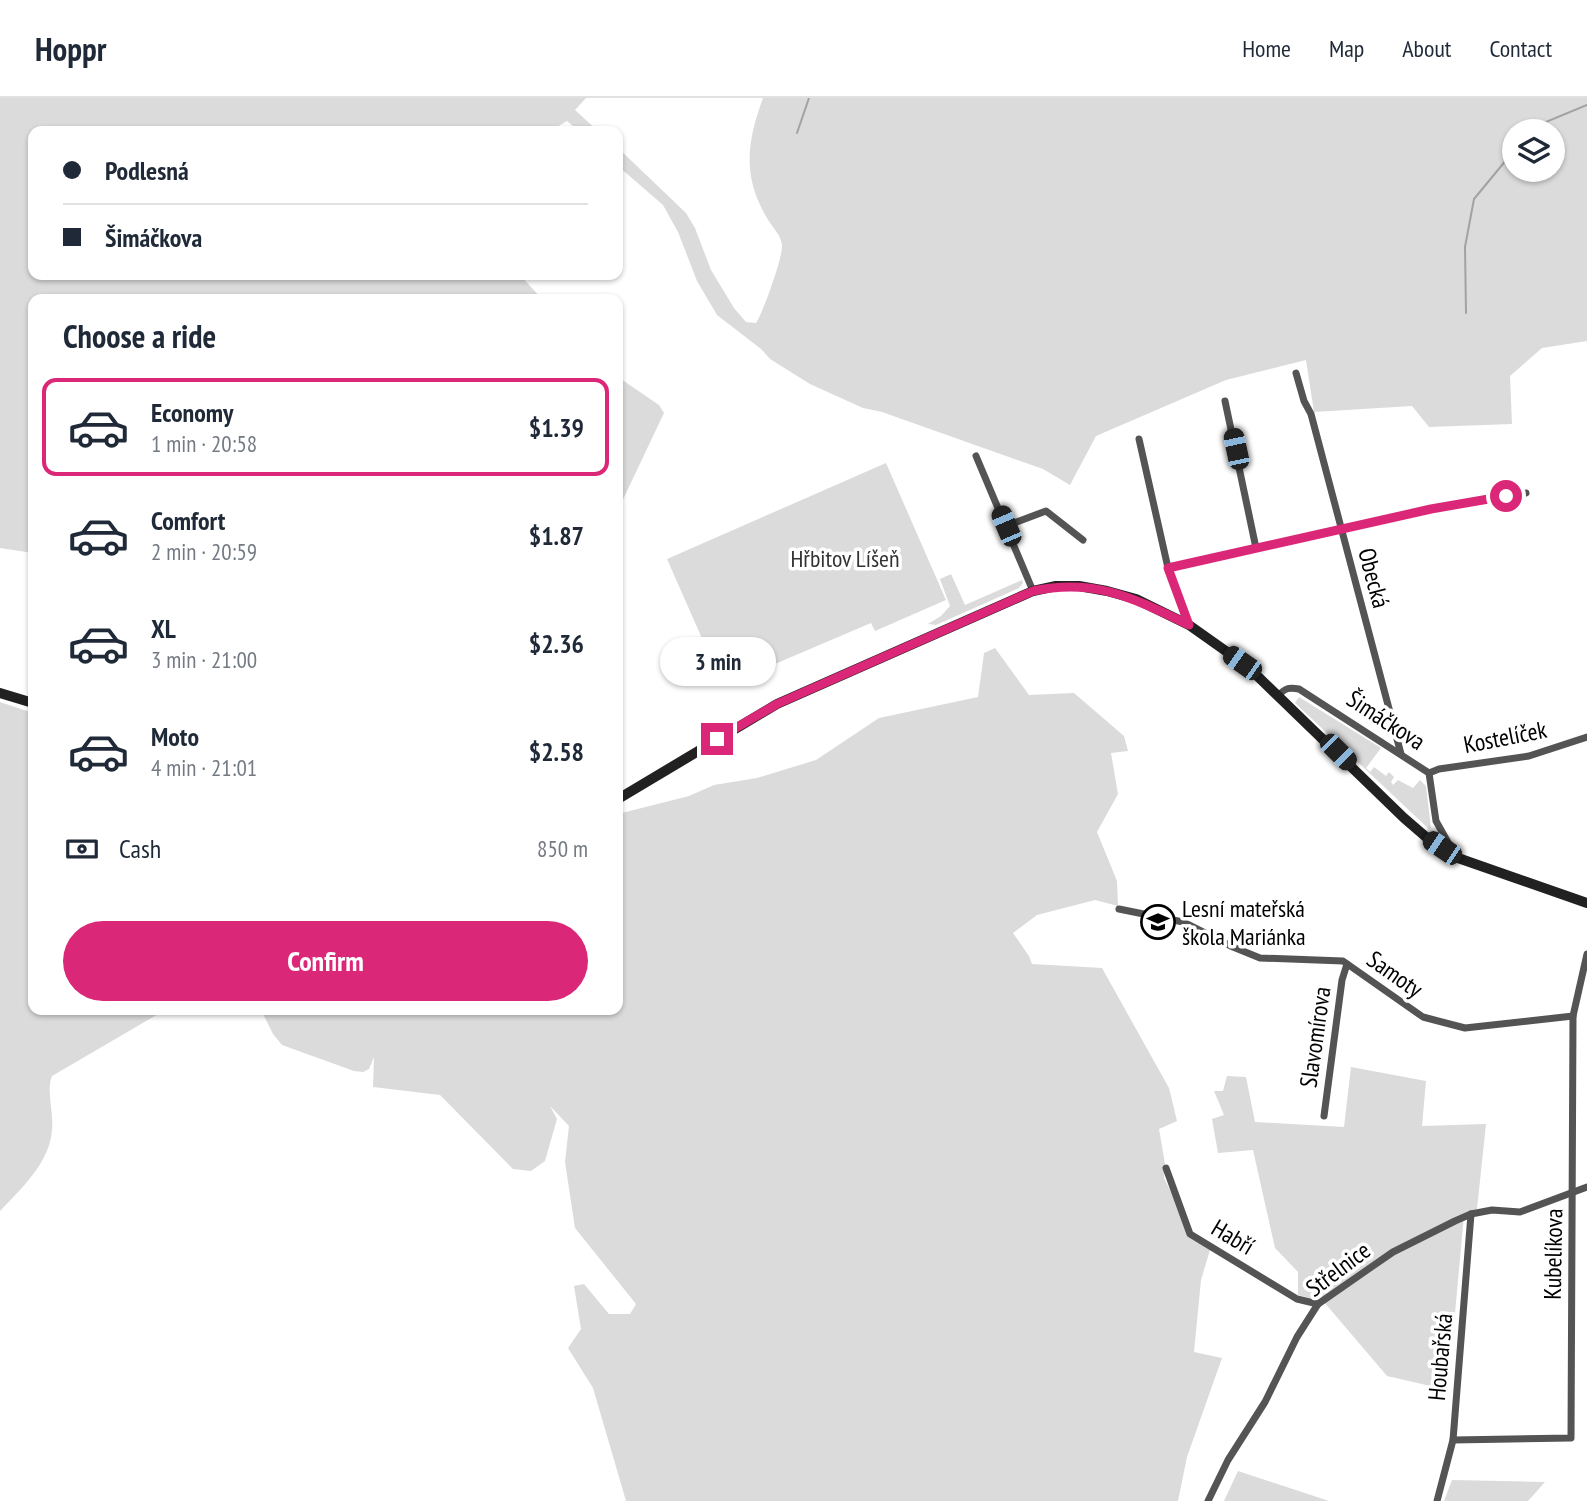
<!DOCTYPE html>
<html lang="en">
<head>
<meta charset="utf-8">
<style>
	body { margin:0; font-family:"PT Sans Narrow",sans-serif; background:#f6f6f7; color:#1f2937; height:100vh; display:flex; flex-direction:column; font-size:26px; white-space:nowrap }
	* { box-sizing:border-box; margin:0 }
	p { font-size:23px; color:#747a83 }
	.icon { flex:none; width:38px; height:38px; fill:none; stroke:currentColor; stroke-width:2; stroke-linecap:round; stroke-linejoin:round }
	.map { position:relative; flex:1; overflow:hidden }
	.side { position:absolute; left:28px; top:196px; width:595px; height:721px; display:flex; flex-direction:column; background:#fff; border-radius:14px; box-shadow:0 2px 5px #0004 }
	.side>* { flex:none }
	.banner { position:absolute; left:28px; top:28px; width:595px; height:154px; border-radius:14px; box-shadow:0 2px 5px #0004; display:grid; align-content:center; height:154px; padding:0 35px; background:#fff }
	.tools { position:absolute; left:1502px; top:21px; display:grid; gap:14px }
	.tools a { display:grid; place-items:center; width:63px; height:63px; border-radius:50%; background:#fff; box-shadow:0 2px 5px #0004; font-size:35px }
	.end { position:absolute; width:32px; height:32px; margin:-16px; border:9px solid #db2777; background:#fff; box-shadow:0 0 0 4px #fff }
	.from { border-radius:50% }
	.bubble { position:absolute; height:49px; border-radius:24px; background:#fff; box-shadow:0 2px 5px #0004; font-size:23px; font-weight:700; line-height:49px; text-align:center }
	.car { position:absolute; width:21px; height:42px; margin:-21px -10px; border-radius:9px; box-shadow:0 0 5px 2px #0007; background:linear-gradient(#222 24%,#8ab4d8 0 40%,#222 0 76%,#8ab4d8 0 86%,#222 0) }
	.banner b { display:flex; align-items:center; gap:24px; height:66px; font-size:26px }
	.banner b+b { border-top:2px solid #e0e1e3 }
	.banner i { width:18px; height:18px; background:#1f2937 }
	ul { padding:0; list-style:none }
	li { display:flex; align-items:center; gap:21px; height:98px; margin:0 14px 10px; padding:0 21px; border:4px solid transparent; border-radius:14px }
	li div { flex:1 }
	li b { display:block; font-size:26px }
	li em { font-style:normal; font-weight:700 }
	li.current { border-color:#db2777 }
	li>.icon { width:63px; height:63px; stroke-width:1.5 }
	h2 { padding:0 35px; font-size:32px; line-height:84px }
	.pay { display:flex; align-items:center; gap:18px; height:77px; padding:0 35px; font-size:26px }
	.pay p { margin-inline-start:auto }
	.action { display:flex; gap:14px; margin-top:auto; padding:14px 35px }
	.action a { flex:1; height:80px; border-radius:42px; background:#db2777; color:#fff; font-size:28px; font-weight:700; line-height:80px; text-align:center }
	header { display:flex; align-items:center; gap:42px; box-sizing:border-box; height:98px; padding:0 35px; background:#fff; border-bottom:2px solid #e0e1e3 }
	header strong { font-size:33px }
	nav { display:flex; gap:38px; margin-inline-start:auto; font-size:24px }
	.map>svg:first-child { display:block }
</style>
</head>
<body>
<header>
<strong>Hoppr</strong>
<nav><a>Home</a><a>Map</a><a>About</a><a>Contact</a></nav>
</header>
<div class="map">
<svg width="1587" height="1403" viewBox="0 0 1587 1403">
	<rect width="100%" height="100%" fill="#fff"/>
	<!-- green -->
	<g fill="#dbdbdb" fill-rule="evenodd">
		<polygon points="0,0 586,0 575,12 598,33 579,33 567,23 550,33 33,33 33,177 520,177 542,201 33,201 33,455 0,450"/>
		<path d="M763,0H1587V243L1542,250L1510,278L1512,326L1429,329L1412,308L1314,314L1306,262L1226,282L1096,338L1070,387L1043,371L882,314L863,310L810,286L770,261L761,251L717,217L697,183L678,134L663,107L618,68V50L686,115L695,130L711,172L734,210L746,224L756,225C763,214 782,162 782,148C782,138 772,129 767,120C742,78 747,44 763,0ZM1514,33H1552V72H1514Z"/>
		<polygon points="618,279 659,307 664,315 618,412"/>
		<polygon points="886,365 946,502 875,533 871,525 723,588 667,461"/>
		<polygon points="951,476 965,507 1022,482 1023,485 1019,490 936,527 928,526 941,518 950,508 940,481"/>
		<polygon points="995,550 1029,597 1074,595 1124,638 1128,653 1111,655 1118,696 1097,734 1117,783 1118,808 1095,802 1037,817 1013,835 1029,858 1032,866 1102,870 1169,990 1177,1023 1159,1031 1165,1066 1164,1080 1179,1110 1188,1139 1210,1152 1201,1182 1194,1254 1222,1260 1187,1359 1178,1403 626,1403 593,1290 568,1250 581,1231 574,1188 584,1186 609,1216 630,1216 636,1206 575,1130 565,1064 569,1028 550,1008 557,1021 545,1063 531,1073 513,1071 440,997 373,989 374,959 369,971 363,974 354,973 282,947 273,936 261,912 618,912 618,716 689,698 714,687 757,680 816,662 879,620 978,599 984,555"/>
		<polygon points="1299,599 1381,650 1366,670 1370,674 1374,669 1386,678 1389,674 1394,679 1391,684 1393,687 1398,682 1413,690 1420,682 1426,688 1431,730 1429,731 1295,605"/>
		<path d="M0,604L33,615V912H165L52,978C46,991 54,1016 52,1032C50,1064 21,1091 0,1113Z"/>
		<polygon points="1351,969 1426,983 1422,1028 1486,1026 1477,1111 1464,1117 1448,1292 1387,1278 1324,1204 1298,1197 1298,1174 1275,1150 1253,1052 1218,1055 1212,1021 1224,1017 1214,993 1223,993 1227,978 1246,979 1255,1024 1344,1029"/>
		<polygon points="1238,1373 1329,1403 1224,1403"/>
		<polygon points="1452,1382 1545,1384 1528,1403 1444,1403"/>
	</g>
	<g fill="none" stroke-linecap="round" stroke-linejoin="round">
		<!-- stream -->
		<g stroke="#a2a2a2" stroke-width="2">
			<polyline points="1524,33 1587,7"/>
			<polyline points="797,35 809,0"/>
			<polyline points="1466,215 1465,149 1474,101 1507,61 1514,48"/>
		</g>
		<!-- street -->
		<g stroke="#545454" stroke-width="7">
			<polyline points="1296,275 1304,303 1311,316 1401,656"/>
			<polyline points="1225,303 1256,450"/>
			<polyline points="1139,341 1168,470 1189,527"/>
			<polyline points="976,358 1033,493"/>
			<polyline points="1006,428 1046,413 1083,442"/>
			<polyline points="1168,470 1431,411 1526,395"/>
			<path d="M1278,598C1285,590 1289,589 1299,591L1429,675L1436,723L1455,757"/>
			<polyline points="1429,675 1439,671 1529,658 1587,639"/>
			<polyline points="1119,811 1183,824 1233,849 1260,860 1343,863 1423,919 1465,930 1573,918"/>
			<polyline points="1324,1018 1342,882 1347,866"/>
			<polyline points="1166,1070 1190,1136 1297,1201 1318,1206"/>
			<polyline points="1453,1342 1571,1340 1573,918 1587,856"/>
			<polyline points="1208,1403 1228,1362 1265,1304 1297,1239 1318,1206 1393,1154 1455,1123 1471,1116 1492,1112 1520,1114 1587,1089"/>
			<polyline points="1437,1403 1453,1342 1471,1116"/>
		</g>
		<!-- secondary -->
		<g stroke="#212121" stroke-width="10">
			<polyline points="0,595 33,605"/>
			<polyline points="618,701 777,606 1033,493 1056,488 1079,488 1107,493 1136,501 1189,527 1247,568 1404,720 1426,739 1458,760 1587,805"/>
		</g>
	</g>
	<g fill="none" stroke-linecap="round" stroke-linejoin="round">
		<!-- route -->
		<path stroke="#db2777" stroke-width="9" d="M717,641L777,606L1033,493C1096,480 1133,500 1189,527L1168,470L1431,411L1506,398"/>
	</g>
	<!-- icons -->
	<defs>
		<g id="school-ring" transform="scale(1.75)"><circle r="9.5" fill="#fff" stroke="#000" stroke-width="1.5"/><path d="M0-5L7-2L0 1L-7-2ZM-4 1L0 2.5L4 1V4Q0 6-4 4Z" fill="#000"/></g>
	</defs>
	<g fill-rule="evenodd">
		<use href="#school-ring" x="1158" y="824"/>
	</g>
	<g text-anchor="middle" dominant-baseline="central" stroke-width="7" stroke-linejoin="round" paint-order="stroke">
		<!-- park labels -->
		<g font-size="24" fill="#323232" stroke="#fff">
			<text x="845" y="460">Hřbitov Líšeň</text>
		</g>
		<!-- street labels -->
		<g font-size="24" fill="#000" stroke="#fff">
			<text transform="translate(1374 480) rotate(75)">Obecká</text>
			<text transform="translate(1386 622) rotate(33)">Šimáčkova</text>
			<text transform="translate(1505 639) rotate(-11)">Kostelíček</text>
			<text transform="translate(1395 876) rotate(35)">Samoty</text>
			<text transform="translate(1315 939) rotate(-82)">Slavomírova</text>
			<text transform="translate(1233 1139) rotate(31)">Habří</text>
			<text transform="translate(1553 1156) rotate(-89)">Kubelíkova</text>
			<text transform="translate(1338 1171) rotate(-37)">Střelnice</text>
			<text transform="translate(1440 1259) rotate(-85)">Houbařská</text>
		</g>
		<!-- poi labels -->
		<g font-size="24" fill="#000" stroke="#fff" text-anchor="start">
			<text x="1182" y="810">Lesní mateřská<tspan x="1182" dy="28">škola Mariánka</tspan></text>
		</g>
	</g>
</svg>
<div class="tools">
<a><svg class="icon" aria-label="layers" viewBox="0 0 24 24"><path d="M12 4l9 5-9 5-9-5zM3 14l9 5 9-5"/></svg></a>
</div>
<i class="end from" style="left:1506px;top:398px"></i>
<i class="end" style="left:717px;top:641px"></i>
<div class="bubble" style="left:660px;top:539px;width:116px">3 min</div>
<i class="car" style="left:1236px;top:351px;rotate:348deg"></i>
<i class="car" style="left:1006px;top:428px;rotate:337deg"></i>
<i class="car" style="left:1242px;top:565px;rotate:305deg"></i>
<i class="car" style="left:1338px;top:654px;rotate:135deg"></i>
<i class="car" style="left:1442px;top:750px;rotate:304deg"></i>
<div class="banner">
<b><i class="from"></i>Podlesná</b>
<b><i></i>Šimáčkova</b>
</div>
<section class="side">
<h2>Choose a ride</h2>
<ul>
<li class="current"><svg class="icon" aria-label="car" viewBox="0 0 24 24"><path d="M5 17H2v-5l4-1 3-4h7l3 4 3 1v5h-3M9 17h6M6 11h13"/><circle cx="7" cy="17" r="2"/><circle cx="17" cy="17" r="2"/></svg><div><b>Economy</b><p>1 min · 20:58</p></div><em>$1.39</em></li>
<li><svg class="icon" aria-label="car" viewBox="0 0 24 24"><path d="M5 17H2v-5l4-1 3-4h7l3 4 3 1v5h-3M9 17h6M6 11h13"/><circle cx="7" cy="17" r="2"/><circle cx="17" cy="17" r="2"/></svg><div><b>Comfort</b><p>2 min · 20:59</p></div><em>$1.87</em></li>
<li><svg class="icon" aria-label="car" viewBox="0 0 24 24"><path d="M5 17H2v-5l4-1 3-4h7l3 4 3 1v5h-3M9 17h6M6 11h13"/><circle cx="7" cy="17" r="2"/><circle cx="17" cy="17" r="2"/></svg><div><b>XL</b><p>3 min · 21:00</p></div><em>$2.36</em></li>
<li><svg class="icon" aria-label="car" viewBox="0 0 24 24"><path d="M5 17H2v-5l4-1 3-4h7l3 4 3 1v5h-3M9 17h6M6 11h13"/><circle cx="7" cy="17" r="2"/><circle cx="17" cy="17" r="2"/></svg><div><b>Moto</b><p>4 min · 21:01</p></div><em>$2.58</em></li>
</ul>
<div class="pay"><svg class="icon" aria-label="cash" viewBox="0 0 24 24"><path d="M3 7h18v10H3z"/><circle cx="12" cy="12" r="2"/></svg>Cash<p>850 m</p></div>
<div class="action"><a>Confirm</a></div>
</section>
</div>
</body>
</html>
